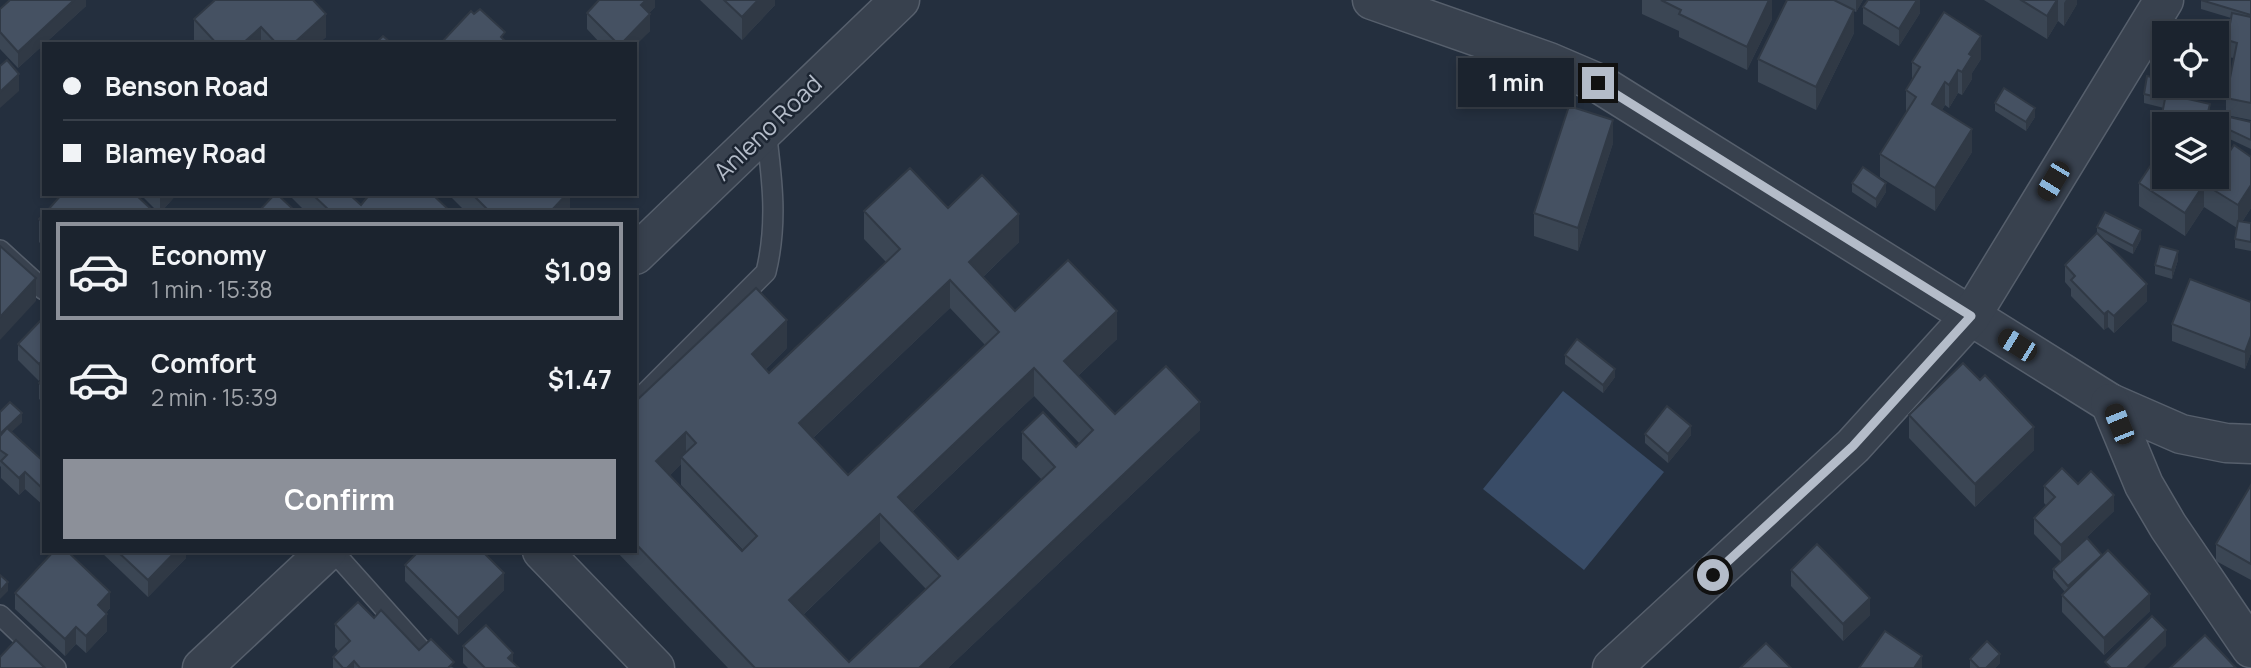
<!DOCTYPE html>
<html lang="en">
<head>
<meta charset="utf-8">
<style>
	body { margin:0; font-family:Manrope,sans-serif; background:#242b36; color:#f1f3f6; height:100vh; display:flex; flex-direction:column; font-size:26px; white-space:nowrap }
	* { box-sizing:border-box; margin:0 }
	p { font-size:23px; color:#a0a4aa }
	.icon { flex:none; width:38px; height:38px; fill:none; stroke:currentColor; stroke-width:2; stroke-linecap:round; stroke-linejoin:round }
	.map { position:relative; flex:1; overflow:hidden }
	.details { position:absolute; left:42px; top:210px; width:595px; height:343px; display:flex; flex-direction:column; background:#1b232e; border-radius:0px; box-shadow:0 4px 10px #0003,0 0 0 2px #39404a }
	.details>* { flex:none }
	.banner { position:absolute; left:42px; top:42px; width:595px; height:154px; border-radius:0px; box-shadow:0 4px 10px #0003,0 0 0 2px #39404a; display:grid; align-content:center; height:154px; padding:0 21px; background:#1b232e }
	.tools { position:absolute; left:2152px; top:21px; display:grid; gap:14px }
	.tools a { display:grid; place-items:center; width:77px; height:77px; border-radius:0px; background:#1b232e; box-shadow:0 4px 10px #0003,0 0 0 2px #39404a; font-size:35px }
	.end { position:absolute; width:32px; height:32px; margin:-16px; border:9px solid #b4bcc9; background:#111; box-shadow:0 0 0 4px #111 }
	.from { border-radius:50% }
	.bubble { position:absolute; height:49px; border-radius:0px; background:#1b232e; box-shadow:0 4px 10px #0003,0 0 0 2px #39404a; font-size:23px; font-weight:700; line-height:49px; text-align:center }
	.car { position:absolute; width:21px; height:42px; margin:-21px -10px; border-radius:9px; box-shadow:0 0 5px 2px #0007; background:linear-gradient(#222 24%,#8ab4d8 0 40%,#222 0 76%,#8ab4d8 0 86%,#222 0) }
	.banner b { display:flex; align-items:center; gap:24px; height:66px; font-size:26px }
	.banner b+b { border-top:2px solid #39404a }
	.banner i { width:18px; height:18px; background:#f1f3f6 }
	ul { padding:12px 0 0; list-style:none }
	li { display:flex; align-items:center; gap:21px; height:98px; margin:0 14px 10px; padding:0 7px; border:4px solid transparent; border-radius:0px }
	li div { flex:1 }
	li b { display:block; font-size:26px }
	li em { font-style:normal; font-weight:700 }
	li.on { border-color:#8c9099 }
	li>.icon { width:63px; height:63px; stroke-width:1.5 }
	.button { display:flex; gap:14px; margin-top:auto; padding:14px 21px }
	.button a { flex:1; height:80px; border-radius:0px; background:#8c9099; color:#fff; font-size:28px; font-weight:700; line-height:80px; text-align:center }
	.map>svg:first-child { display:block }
</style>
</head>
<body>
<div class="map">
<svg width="2251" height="668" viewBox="0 0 2251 668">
	<rect width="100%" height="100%" fill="#242f3e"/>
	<!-- water -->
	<polygon fill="#394c67" points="1563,391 1664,472 1584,570 1483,489"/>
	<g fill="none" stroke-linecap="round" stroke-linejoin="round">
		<!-- lane casing -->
		<g stroke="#565f6c" stroke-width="22">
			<g id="lane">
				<polyline points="0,250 44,290"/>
				<path d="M635,403L766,272C778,223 772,178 766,130"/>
				<polyline points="333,551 425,654"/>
				<polyline points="0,615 56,668"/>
			</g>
		</g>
		<!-- street casing -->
		<g stroke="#565f6c" stroke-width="41">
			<g id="street">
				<polyline points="1372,0 1549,62 1598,83 2110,403 2181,434 2226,443 2251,444"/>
				<polyline points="635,255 900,0"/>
				<polyline points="2110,403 2144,485 2168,526 2251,648"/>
				<polyline points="542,551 655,668"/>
				<polyline points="202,668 327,551"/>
				<polyline points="1612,668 1853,446 1971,316 2164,0"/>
			</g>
		</g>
		<!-- lane -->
		<use href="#lane" stroke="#38414e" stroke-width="19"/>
		<!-- street -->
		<use href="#street" stroke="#38414e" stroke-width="38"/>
	</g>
	<!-- wall -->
	<g fill="#3b4654" fill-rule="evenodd">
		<polygon points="86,0 86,6 18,68 0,49 0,9"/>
		<polygon points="655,0 655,7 649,13 650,31 635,44 601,44 587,29 587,13"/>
		<polygon points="700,0 775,0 775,5 742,40"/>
		<polygon points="1642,0 1772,0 1772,19 1747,70 1679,37 1679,31 1642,14"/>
		<polygon points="1787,0 1863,0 1856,12 1854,11 1854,33 1816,110 1758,82 1758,59"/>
		<polygon points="1920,0 1920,13 1899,46 1863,24 1863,7"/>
		<polygon points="1984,0 2077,0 2077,4 2064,26 2058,21 2047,39"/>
		<polygon points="2201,0 2251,0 2251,120 2226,115 2226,98 2234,58 2227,57 2227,40 2231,18 2201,9"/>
		<polygon points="326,14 326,37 318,44 196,44 194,42 194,19"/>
		<polygon points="1981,59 1972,73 1972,79 1962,95 1958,93 1949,108 1945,105 1942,110 1972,152 1935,211 1880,177 1880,154 1906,113 1906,90 1912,79 1912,62"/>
		<polygon points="2180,92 2179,97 2210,121 2165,124 2165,177 2230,151 2251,157 2251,208 2242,222 2251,223 2251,251 2235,248 2235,239 2237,228 2204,207 2185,236 2139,206 2139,183 2163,147 2159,146 2159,129 2164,108 2144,103 2144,94"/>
		<polygon points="1995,103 2035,117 2026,131 1995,111"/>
		<polygon points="2251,122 2251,149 2221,135 2221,126"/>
		<polygon points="1613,143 1578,251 1534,236 1534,213"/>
		<polygon points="1852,183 1886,192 1876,208 1852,192"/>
		<polygon points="140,194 177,194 161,212 158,212"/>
		<polygon points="288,194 349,194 361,205 451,212 306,212"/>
		<polygon points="448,194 570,194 570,212 466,212"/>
		<path d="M948,208L1019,242L983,277L1015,311L1117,339L1078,376L1115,414L1200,430L948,668H728L616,551H635V402L787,348L766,369L769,373L886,262L864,239V211ZM950,308L985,345L848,475L813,438ZM1034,396L1080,444L1076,447L1022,432V459L1042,480L958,559L912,512ZM681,464V485L743,550L742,551L670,475ZM880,541L926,589L849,662L803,615Z"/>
		<polygon points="44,214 44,247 39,242 39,219"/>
		<polygon points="2097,227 2141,239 2133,254 2103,239 2147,301 2114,333 2108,327 2104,330 2071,296 2071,289 2065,282 2065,265 2097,233"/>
		<polygon points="2178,260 2172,279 2155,274 2155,265"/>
		<polygon points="2251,302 2251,353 2245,369 2172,341 2172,324"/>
		<polygon points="44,317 39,381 18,360 18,344"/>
		<polygon points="1565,355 1615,377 1603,393 1565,364"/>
		<polygon points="44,378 44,403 39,399 39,383"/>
		<polygon points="1980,380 2034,450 1975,507 1909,438 1909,415"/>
		<polygon points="0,412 22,422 11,432 44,462 44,506 25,489 19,495 1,478 1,467 0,466"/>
		<polygon points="1645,434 1691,435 1668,463 1645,443"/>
		<polygon points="2078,484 2114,511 2061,562 2034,534 2034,518 2047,506 2044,503 2044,486"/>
		<polygon points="2251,485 2251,580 2216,561 2216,544"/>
		<polygon points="100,551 186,551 186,558 148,597"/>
		<polygon points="2102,557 2150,611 2104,655 2062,612 2062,595 2065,592 2053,578 2053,569"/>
		<polygon points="405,565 504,590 458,635 405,581"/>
		<polygon points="1791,570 1870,615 1843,641 1791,586"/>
		<polygon points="15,593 110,608 106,613 107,631 86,653 76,644 65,656 15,609"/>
		<polygon points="374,618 419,650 454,668 333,668 333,657 338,651 335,647 335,624"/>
		<polygon points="463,646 513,663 519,668 468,668 463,663"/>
		<polygon points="1970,659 2000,663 1995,668 1970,668"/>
	</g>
	<!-- shaded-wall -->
	<g fill="#303945">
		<polygon points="74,0 86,0 86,6 18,68 18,52"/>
		<polygon points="646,0 655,0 655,7 641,22 641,5"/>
		<polygon points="758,0 775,0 775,5 742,40 742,17"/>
		<polygon points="1769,0 1772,0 1772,19 1747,70 1747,47"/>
		<polygon points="1856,0 1863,0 1856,12"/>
		<polygon points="1917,0 1920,0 1920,13 1899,46 1899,29"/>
		<polygon points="2057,0 2058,0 2058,21 2047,39 2047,16"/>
		<polygon points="2066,0 2077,0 2077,4 2064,26 2064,3"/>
		<polygon points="1854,10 1854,33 1816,110 1816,87"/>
		<polygon points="326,14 326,37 318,44 293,44"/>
		<polygon points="650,14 650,31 635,46 635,44 621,44"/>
		<polygon points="261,27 261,44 242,44"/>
		<polygon points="1981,36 1981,59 1972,73 1972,79 1962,95 1962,72 1969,54"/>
		<polygon points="1958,70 1958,93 1949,108 1949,85"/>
		<polygon points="19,74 19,91 0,108 0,92"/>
		<polygon points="1945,82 1945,105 1932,127 1932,104"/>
		<polygon points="2210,104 2210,121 2209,124 2205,124"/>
		<polygon points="2035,108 2035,117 2026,131 2026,122"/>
		<polygon points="1613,120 1613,143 1578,251 1578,228"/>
		<polygon points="1972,129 1972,152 1935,211 1935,188"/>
		<polygon points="1886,183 1886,192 1876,208 1876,199"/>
		<polygon points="2204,184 2204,207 2185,236 2185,213"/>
		<polygon points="2251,185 2251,208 2238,228 2238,205"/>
		<polygon points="162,194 177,194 161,212 160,212 160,196"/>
		<polygon points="567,194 570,194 570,212 550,212"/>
		<polygon points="1019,214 1019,242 969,290 969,262"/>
		<polygon points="2141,230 2141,239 2133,254 2133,246"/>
		<polygon points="2178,251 2178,260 2172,279 2172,270"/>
		<polygon points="36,278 36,301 0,340 0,317"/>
		<polygon points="950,280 950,308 799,451 799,423"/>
		<polygon points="2147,284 2147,301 2114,333 2114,316"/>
		<polygon points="1117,311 1117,339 1064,389 1064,361"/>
		<polygon points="2108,311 2108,327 2104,330 2104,314"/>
		<polygon points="787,320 787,348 752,382 752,354"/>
		<polygon points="2251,336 2251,353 2245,369 2245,352"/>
		<polygon points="44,359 44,376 39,381 39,364"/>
		<polygon points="1034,368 1034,396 898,525 898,497"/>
		<polygon points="1615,369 1615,377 1603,393 1603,385"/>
		<polygon points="1200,402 1200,430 948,668 919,668"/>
		<polygon points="22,413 22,422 0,443 0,434"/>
		<polygon points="1691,426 1691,435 1668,463 1668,454"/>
		<polygon points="2034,427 2034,450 1975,507 1975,484"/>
		<polygon points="686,432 686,460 681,457 681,464 656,489 656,461"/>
		<polygon points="25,472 25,489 19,495 19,478"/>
		<polygon points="2114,495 2114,511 2061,562 2061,545"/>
		<polygon points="880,514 880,541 789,628 789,600"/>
		<polygon points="176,551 186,551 186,558 148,597 148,580"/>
		<polygon points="2102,555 2102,563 2068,595 2068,586"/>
		<polygon points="504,573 504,590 458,635 458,618"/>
		<polygon points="8,582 8,591 0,599 0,591"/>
		<polygon points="110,592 110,608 98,622 98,605"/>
		<polygon points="2150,594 2150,611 2104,655 2104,638"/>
		<polygon points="1870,598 1870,615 1843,641 1843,624"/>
		<polygon points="107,614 107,631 86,653 86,636"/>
		<polygon points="76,627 76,644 65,656 65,639"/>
		<polygon points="2166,630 2166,646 2144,668 2127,668"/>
		<polygon points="513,653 513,668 508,658"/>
		<polygon points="2000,654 2000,663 1995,668 1986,668"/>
		<polygon points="1922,656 1922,668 1914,668"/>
		<polygon points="354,661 354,668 347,668"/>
	</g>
	<!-- building -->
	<g fill="#455162" stroke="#303945" stroke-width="2" fill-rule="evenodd">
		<polygon points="10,0 74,0 18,52 0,32 0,9"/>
		<polygon points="215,0 313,0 326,14 293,44 277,44 261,27 242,44 217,44 194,19"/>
		<polygon points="599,0 646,0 641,5 650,14 621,44 618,44 587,13"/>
		<polygon points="724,0 758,0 742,17"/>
		<polygon points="1661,0 1769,0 1747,47 1679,14 1681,10"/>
		<polygon points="1787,0 1834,0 1854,10 1816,87 1758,59"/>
		<polygon points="1868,0 1917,0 1899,29 1863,7"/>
		<polygon points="2021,0 2057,0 2047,16"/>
		<polygon points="2201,0 2251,0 2251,15"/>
		<polygon points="480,9 505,32 501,37 508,44 441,43 471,11 474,14"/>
		<polygon points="1944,12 1981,36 1969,54 1972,56 1962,72 1958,70 1949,85 1945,82 1932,104 1972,129 1935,188 1880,154 1916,97 1906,90 1920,67 1912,62"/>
		<polygon points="2232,13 2251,17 2251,103 2226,98 2237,43 2227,40"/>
		<polygon points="383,36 392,44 375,44"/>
		<polygon points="7,60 19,74 0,92 0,66"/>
		<polygon points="2147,76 2165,80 2165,86 2180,86 2177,97 2166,94 2165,99 2144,94"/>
		<polygon points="2004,88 2035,108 2026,122 1995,103"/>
		<polygon points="2166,94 2210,104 2205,124 2165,124 2165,131 2159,129"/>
		<polygon points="1569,106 1613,120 1578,228 1534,213"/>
		<polygon points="2225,116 2251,122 2251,140 2221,126"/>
		<polygon points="2217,143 2230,151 2234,145 2251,157 2251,185 2238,205 2204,184 2185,213 2139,183 2165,144 2165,177 2217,177"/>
		<polygon points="1863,167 1886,183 1876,199 1852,183"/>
		<path d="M910,168L948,208L982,175L1019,214L969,262L1015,311L1068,260L1117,311L1064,361L1115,414L1166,366L1200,402L919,668H755L635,543V402L756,288L787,320L752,354L769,373L900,249L864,211ZM950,280L999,332L848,475L799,423ZM1034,368L1093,430L1076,447L1043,412L1022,432L1055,467L958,559L898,497ZM686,432L696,443L681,457L757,536L742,551L656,461ZM880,514L940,576L849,662L789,600Z"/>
		<polygon points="62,194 135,194 151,209 148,212 46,212"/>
		<polygon points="275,194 277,194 296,212 258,212"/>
		<polygon points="312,194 349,194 361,205 370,194 432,194 451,212 331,212"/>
		<polygon points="472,194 567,194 550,212 490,212"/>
		<polygon points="2105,212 2141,230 2133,246 2097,227"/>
		<polygon points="44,214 44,224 39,219"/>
		<polygon points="2238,221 2251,223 2251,242 2235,239"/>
		<polygon points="2097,233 2147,284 2114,316 2108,311 2104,314 2071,280 2075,276 2065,265"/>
		<polygon points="0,246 36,278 0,317"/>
		<polygon points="2160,246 2178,251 2172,270 2155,265"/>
		<polygon points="2190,279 2251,302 2251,336 2245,352 2172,324"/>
		<polygon points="44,317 44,359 39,364 18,344"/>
		<polygon points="1577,339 1615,369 1603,385 1565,355"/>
		<polygon points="1963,363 1980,380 1985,375 2034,427 1975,484 1909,415"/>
		<polygon points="44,378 44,387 39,383"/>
		<polygon points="10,402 22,413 0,434 0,412"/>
		<polygon points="1667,406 1691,426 1668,454 1645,434"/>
		<polygon points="7,428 44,462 44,490 25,472 19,478 1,461 7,455 0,450 0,436"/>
		<polygon points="2062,468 2078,484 2091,471 2114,495 2061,545 2034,518 2055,497 2044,486"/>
		<polygon points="2251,485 2251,564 2216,544"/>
		<polygon points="2087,538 2102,555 2068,586 2053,569"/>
		<polygon points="1817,544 1870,598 1843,624 1791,570"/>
		<polygon points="2108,550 2150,594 2104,638 2062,595"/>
		<polygon points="54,551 67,551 110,592 98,605 107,614 86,636 76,627 65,639 15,593"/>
		<polygon points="117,551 176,551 148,580"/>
		<polygon points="419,551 482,551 504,573 458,618 405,565"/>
		<polygon points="0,575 8,582 0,591"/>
		<polygon points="358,602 374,618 381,610 419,650 431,639 454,662 448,668 360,668 354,661 347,668 343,668 333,657 350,641 335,624"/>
		<polygon points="2152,616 2166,630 2127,668 2111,668 2105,662"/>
		<polygon points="486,625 513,653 508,658 519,668 485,668 463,646"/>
		<polygon points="1885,631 1922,656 1914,668 1859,668"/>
		<polygon points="2205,635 2236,668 2170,668"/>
		<polygon points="16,640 45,668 0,668 0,657"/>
		<polygon points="1987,641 2000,654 1986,668 1979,668 1970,659"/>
		<polygon points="1766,643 1791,668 1740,668"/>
	</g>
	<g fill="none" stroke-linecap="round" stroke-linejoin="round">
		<!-- route -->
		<polyline stroke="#b4bcc9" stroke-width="9" points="1598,83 1971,316 1853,446 1713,575"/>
	</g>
	<g text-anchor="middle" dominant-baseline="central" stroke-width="5" stroke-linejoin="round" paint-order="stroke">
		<!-- street labels -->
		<g font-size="24" fill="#b4bcc9" stroke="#1d2633">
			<text transform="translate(767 127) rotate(-44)">Anleno Road</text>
		</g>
	</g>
</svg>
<div class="tools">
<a><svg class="icon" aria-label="locate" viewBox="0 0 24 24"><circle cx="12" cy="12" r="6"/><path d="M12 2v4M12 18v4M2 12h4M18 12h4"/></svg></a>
<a><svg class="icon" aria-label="layers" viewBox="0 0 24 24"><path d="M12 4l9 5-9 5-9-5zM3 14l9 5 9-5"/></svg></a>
</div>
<i class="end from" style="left:1713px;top:575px"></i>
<i class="end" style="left:1598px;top:83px"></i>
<div class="bubble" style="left:1458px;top:58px;width:116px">1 min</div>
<i class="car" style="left:2053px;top:181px;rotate:211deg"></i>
<i class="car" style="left:2017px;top:345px;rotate:302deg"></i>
<i class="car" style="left:2119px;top:424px;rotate:338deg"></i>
<div class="banner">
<b><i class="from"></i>Benson Road</b>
<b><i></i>Blamey Road</b>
</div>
<section class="details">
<ul>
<li class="on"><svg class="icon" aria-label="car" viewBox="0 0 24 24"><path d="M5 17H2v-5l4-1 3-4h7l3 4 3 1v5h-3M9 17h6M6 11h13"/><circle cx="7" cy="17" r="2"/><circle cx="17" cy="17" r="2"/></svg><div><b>Economy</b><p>1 min · 15:38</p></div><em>$1.09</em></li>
<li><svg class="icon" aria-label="car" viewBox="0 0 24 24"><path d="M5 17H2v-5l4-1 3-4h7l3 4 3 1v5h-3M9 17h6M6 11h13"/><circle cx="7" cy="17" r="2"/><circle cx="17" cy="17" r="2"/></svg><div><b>Comfort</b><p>2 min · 15:39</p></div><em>$1.47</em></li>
</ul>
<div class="button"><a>Confirm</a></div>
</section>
</div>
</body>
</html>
